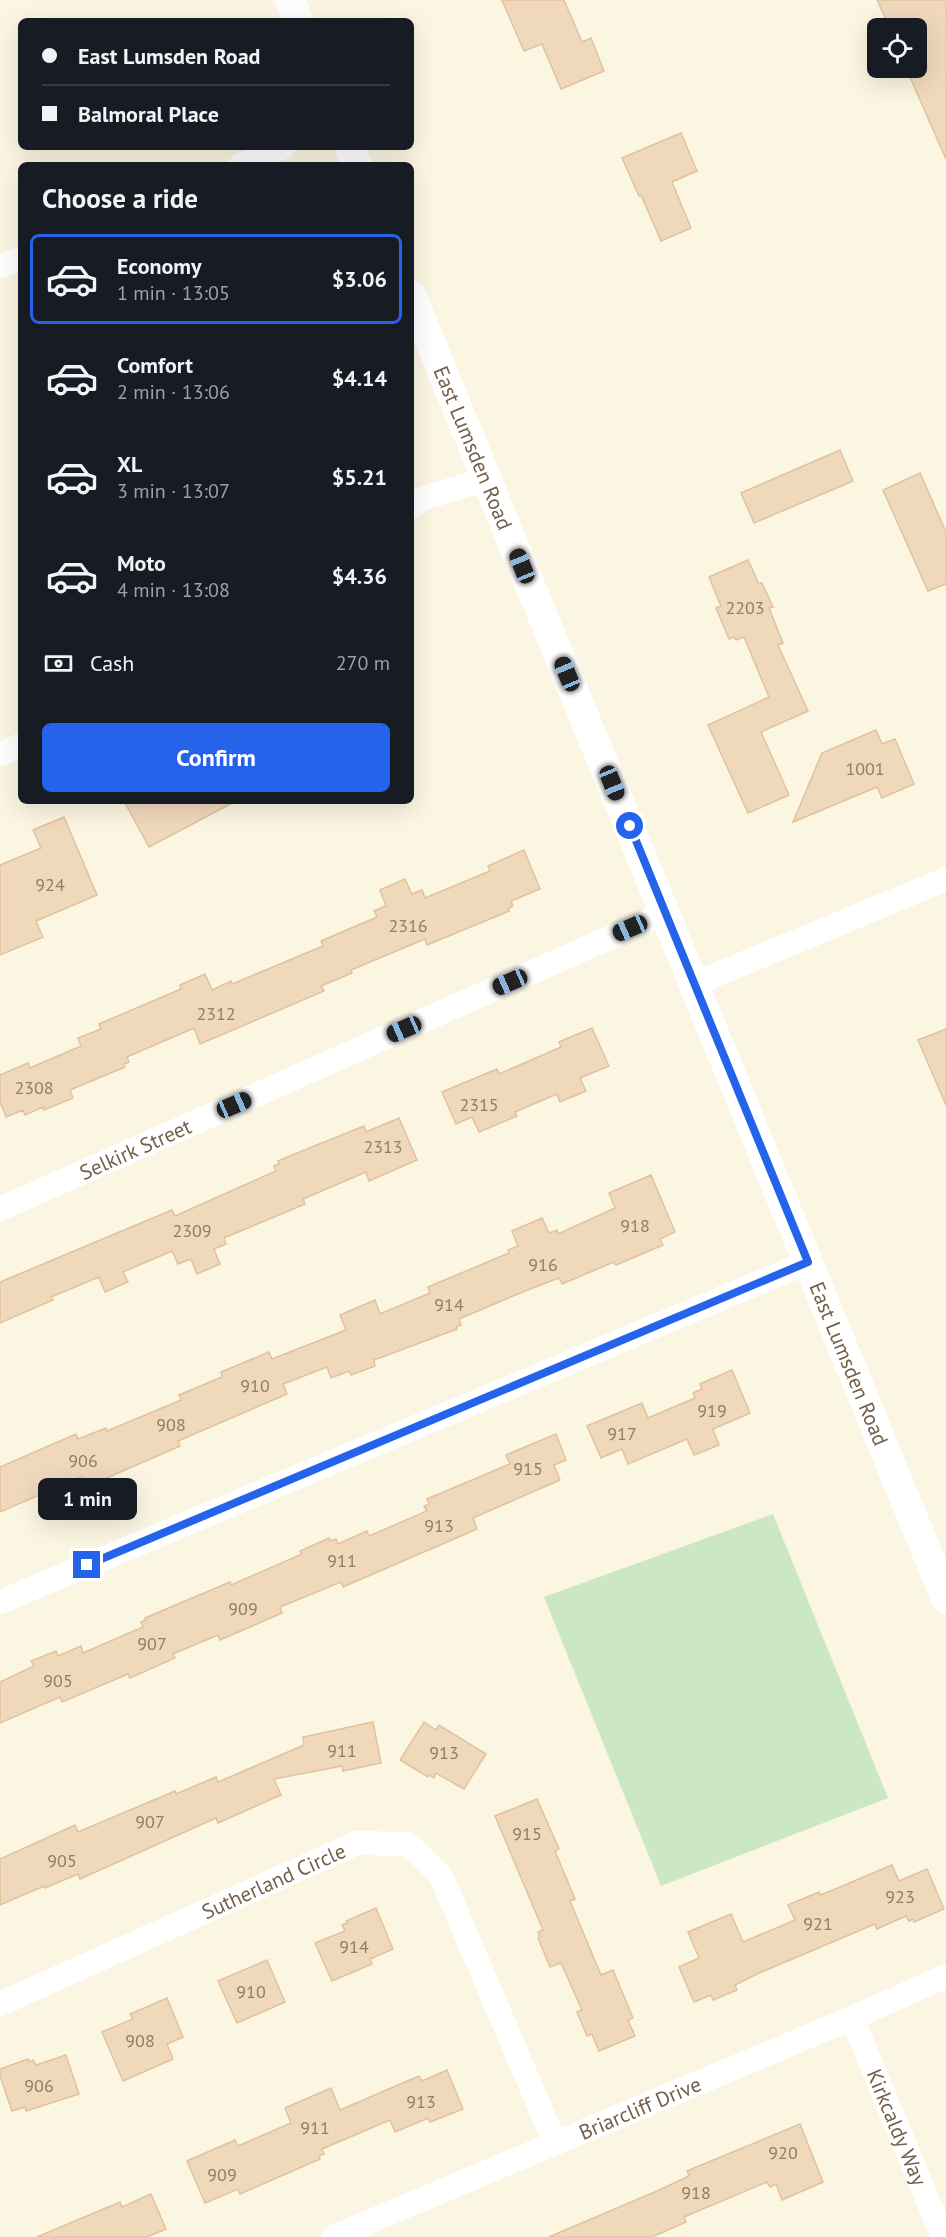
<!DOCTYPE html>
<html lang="en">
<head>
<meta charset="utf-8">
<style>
	body { margin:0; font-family:"PT Sans",sans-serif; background:#20242c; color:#f1f3f6; height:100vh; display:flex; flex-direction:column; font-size:22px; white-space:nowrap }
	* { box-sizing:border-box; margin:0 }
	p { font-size:20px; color:#9ea1a6 }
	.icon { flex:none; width:33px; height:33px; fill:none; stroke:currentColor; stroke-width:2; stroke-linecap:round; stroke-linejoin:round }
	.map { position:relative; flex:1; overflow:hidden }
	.panel { position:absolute; left:18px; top:162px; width:396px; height:642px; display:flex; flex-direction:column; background:#171b24; border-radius:9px; box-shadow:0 6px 24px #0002 }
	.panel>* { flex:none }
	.guide { position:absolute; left:18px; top:18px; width:396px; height:132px; border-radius:9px; box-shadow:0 6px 24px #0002; display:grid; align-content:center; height:132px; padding:0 24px; background:#171b24 }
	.fabs { position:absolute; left:867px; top:18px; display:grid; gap:12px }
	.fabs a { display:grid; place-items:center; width:60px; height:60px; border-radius:9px; background:#171b24; box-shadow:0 6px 24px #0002; font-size:30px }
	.end { position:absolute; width:27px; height:27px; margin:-14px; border:8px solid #2563eb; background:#fff; box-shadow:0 0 0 3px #fff }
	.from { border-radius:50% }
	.bubble { position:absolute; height:42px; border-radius:9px; background:#171b24; box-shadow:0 6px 24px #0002; font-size:20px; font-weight:600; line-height:42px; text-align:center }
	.car { position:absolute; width:18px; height:36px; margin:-18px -9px; border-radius:8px; box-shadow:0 0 4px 2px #0007; background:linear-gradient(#222 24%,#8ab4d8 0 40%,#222 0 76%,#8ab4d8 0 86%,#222 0) }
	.guide b { display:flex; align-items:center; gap:21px; height:57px; font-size:22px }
	.guide b+b { border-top:2px solid #363941 }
	.guide i { width:15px; height:15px; background:#f1f3f6 }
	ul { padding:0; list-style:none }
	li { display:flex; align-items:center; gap:18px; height:90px; margin:0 12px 9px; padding:0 12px; border:3px solid transparent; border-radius:9px }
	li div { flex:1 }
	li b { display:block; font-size:22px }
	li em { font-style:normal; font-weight:600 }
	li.current { border-color:#2563eb }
	li>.icon { width:54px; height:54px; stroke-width:1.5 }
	h2 { padding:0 24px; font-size:27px; line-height:72px }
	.pay { display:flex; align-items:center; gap:15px; height:66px; padding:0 24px; font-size:22px }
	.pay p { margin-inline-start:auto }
	.button { display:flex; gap:12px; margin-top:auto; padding:12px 24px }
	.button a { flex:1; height:69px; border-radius:9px; background:#2563eb; color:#fff; font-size:24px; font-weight:600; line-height:69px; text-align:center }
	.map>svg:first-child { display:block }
</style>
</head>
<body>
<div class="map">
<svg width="946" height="2237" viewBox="0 0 946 2237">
	<rect width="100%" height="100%" fill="#fbf6e2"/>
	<!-- green -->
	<polygon fill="#cbe8c2" points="773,1514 888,1798 661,1886 544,1597"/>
	<!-- building -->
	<g fill="#f0d8bb" stroke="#e2c29c" stroke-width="1.5">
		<polygon points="502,0 564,0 582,42 591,38 604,71 561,89 542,44 524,51"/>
		<polygon points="877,0 946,0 946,159 906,68 916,68 916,28 890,28"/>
		<polygon points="681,133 697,171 672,182 691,228 661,241 641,195 639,196 622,158"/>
		<polygon points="840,450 853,481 754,523 741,493"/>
		<polygon points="920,473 946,532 946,584 928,591 883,490"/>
		<polygon points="748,560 759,584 762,583 773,607 769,608 783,643 778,645 808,711 761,732 789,795 748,813 708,725 769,697 744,637 736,640 734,637 729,639 716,608 721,606 709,577"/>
		<polygon points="876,730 882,744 895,739 914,784 882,798 877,787 793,822 822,753"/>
		<polygon points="124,801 236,801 149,847"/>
		<polygon points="64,817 97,895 36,921 43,937 0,955 0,865 41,848 33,830"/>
		<polygon points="524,850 540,889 511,901 513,906 508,909 509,911 427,945 425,939 351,970 352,973 321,986 324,991 200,1044 194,1028 127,1057 129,1062 124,1064 125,1067 70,1090 73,1098 44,1110 43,1107 25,1115 23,1110 6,1117 0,1102 0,1075 28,1063 30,1068 81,1046 78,1038 101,1029 99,1024 181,989 180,985 205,974 212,990 231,981 232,984 323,946 321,941 377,917 374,911 386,906 380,890 405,879 412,894 422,890 425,898 490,871 488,866"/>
		<polygon points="592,1028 609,1066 580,1078 586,1091 560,1102 557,1094 515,1112 517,1116 479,1132 472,1117 456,1124 442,1092 497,1069 499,1074 561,1047 559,1042"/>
		<polygon points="946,1029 946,1105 918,1040"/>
		<polygon points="399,1118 417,1160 369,1181 366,1172 303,1199 305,1204 224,1238 226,1244 214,1249 220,1264 197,1274 191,1259 178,1264 172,1251 123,1272 128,1282 105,1292 99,1277 51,1297 53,1300 0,1323 0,1282 172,1210 175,1216 276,1171 274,1166 279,1164 278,1161 307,1149 364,1126 366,1132"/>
		<polygon points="651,1175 675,1232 660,1239 663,1245 616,1265 614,1262 562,1284 559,1278 525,1291 459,1319 461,1325 456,1327 457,1329 374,1360 375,1366 351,1375 349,1371 331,1378 327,1367 283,1384 287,1394 178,1441 180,1446 93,1484 91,1479 86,1481 83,1476 0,1512 0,1467 76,1434 78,1439 106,1428 107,1431 181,1400 179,1395 222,1377 221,1372 269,1352 272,1359 346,1330 340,1315 375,1300 380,1314 430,1293 428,1287 509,1253 508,1250 518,1246 512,1231 542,1218 549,1233 557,1230 558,1234 615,1208 609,1193"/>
		<polygon points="732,1370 750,1413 713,1429 719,1445 694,1455 687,1439 628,1464 622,1449 601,1458 587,1426 642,1403 648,1418 695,1398 693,1393 702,1389 700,1384"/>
		<polygon points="556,1434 566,1460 554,1465 560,1480 473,1518 477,1529 343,1587 341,1582 280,1607 282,1613 220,1640 218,1635 173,1654 175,1658 130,1678 128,1674 62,1702 60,1697 0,1723 0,1682 34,1666 31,1661 56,1651 58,1656 81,1646 83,1653 143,1627 141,1622 146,1620 145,1618 230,1582 231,1585 302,1554 300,1551 329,1538 330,1541 336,1539 338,1544 367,1531 369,1536 427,1511 424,1506 429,1504 427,1499 510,1464 506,1455"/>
		<polygon points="373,1722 381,1763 343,1771 342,1766 274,1779 281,1795 218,1823 216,1818 80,1879 78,1874 45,1888 44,1886 0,1905 0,1859 75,1825 78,1832 175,1791 176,1794 216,1777 218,1782 304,1745 303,1737"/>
		<polygon points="424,1722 436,1730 439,1725 486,1754 464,1789 436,1773 434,1778 429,1775 428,1777 400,1760"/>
		<polygon points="537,1799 559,1849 555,1851 575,1899 570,1901 601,1975 613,1970 633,2018 628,2020 635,2036 599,2051 592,2034 587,2036 577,2012 582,2010 561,1963 550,1967 538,1938 540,1937 538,1932 543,1930 495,1816"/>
		<polygon points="892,1865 899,1881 927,1869 944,1909 914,1922 913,1919 909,1921 906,1916 877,1929 875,1924 757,1974 735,1985 737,1990 713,2000 711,1995 694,2002 679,1967 699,1958 688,1932 731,1914 743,1942 795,1920 788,1905 819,1892 820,1895 833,1890"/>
		<polygon points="376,1908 393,1949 370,1959 372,1964 332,1981 315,1943 345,1931 342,1925 347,1923 346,1921"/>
		<polygon points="267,1960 285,2002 237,2023 218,1981"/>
		<polygon points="167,1998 183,2037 167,2044 173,2059 123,2081 102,2032 133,2019 130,2014"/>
		<polygon points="66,2055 79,2094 26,2111 25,2107 12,2111 0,2076 0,2069 28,2059 29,2062 33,2060 36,2065"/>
		<polygon points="447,2070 463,2109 430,2122 428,2118 395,2132 390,2120 322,2149 324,2154 319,2156 320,2159 240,2194 238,2189 205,2203 187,2161 235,2140 238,2146 291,2123 285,2108 331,2088 340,2110 419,2076 422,2081"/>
		<polygon points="800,2124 823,2182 782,2200 776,2184 770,2187 767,2182 684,2217 686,2222 652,2237 549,2237 657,2191 689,2176 687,2171"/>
		<polygon points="151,2194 166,2229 147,2237 37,2237 120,2202 122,2207"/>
	</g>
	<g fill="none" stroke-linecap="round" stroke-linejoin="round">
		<!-- minor -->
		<g stroke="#fff" stroke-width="24">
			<polyline points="241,165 283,147"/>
			<polyline points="0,267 21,258"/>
			<polyline points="411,507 424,498 487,479"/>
			<polyline points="0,754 21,745"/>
			<polyline points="694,984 946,879"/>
			<path id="s1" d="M0,1209L665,913"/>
			<polyline points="0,1602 808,1262"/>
			<path id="s2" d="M0,2004L357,1843L408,1844L441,1876L555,2143"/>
			<path id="s3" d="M852,2018L943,2237"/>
			<path id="s4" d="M333,2237L852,2018L946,1976"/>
		</g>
		<!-- tertiary -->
		<g stroke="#fff" stroke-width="30">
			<polyline points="290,0 298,21"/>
			<polyline points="350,147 357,165"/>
			<path id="s5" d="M411,295L946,1599"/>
		</g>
	</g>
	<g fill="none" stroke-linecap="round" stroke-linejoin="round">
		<!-- route -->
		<polyline stroke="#2563eb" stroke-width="8" points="87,1565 808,1262 630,826"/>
	</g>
	<g text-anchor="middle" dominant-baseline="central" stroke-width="4.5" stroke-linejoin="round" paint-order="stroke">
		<!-- number labels -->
		<g font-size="18" fill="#927d66">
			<text x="745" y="607">2203</text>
			<text x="865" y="768">1001</text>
			<text x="50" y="884">924</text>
			<text x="408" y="925">2316</text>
			<text x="216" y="1013">2312</text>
			<text x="34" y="1087">2308</text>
			<text x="479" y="1104">2315</text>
			<text x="383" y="1146">2313</text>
			<text x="635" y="1225">918</text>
			<text x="192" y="1230">2309</text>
			<text x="543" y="1264">916</text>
			<text x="449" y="1304">914</text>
			<text x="255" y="1385">910</text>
			<text x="712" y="1410">919</text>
			<text x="171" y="1424">908</text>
			<text x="622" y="1433">917</text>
			<text x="83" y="1460">906</text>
			<text x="528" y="1468">915</text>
			<text x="439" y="1525">913</text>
			<text x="342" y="1560">911</text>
			<text x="243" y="1608">909</text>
			<text x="152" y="1643">907</text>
			<text x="58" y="1680">905</text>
			<text x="342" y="1750">911</text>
			<text x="444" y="1752">913</text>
			<text x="150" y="1821">907</text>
			<text x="527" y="1833">915</text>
			<text x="62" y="1860">905</text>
			<text x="900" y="1896">923</text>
			<text x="818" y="1923">921</text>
			<text x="354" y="1946">914</text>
			<text x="251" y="1991">910</text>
			<text x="140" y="2040">908</text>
			<text x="39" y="2085">906</text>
			<text x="421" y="2101">913</text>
			<text x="315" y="2127">911</text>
			<text x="783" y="2152">920</text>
			<text x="222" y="2174">909</text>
			<text x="696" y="2192">918</text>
		</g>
		<!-- street labels -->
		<g font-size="21" fill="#725f4a" stroke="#fef9e8">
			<text stroke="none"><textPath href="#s5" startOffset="165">East Lumsden Road</textPath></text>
			<text stroke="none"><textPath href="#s1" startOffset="148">Selkirk Street</textPath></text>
			<text stroke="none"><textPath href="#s5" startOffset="1155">East Lumsden Road</textPath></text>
			<text stroke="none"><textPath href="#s2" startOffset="300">Sutherland Circle</textPath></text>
			<text stroke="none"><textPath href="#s4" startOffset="333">Briarcliff Drive</textPath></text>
			<text stroke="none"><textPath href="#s3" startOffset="118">Kirkcaldy Way</textPath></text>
		</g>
	</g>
</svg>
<div class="fabs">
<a><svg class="icon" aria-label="locate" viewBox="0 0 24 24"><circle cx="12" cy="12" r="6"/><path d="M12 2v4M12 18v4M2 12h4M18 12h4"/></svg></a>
</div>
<i class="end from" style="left:630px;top:826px"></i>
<i class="end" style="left:87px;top:1565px"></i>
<div class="bubble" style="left:38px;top:1478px;width:99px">1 min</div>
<i class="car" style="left:522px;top:566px;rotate:338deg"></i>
<i class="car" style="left:567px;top:674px;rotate:337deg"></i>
<i class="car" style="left:612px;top:783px;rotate:158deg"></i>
<i class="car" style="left:630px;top:928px;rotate:246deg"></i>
<i class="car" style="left:510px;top:982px;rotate:246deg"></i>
<i class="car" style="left:404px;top:1029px;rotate:246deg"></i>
<i class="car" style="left:234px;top:1105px;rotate:66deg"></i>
<div class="guide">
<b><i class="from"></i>East Lumsden Road</b>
<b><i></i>Balmoral Place</b>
</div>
<section class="panel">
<h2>Choose a ride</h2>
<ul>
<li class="current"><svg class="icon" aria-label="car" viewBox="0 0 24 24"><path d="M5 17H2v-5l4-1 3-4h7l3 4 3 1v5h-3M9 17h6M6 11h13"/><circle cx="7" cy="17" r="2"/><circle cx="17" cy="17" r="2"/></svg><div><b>Economy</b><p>1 min · 13:05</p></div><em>$3.06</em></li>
<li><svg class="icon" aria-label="car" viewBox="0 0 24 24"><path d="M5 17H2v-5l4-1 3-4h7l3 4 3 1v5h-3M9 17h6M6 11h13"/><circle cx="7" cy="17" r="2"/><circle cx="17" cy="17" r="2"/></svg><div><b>Comfort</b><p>2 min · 13:06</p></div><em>$4.14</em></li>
<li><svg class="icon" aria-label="car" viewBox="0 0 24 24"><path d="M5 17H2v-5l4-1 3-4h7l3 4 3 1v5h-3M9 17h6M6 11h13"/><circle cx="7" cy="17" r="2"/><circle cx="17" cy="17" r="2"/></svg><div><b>XL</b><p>3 min · 13:07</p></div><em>$5.21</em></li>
<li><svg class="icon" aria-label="car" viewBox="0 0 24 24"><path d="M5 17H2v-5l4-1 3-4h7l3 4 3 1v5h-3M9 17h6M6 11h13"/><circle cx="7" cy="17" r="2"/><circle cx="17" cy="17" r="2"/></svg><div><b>Moto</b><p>4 min · 13:08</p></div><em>$4.36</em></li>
</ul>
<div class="pay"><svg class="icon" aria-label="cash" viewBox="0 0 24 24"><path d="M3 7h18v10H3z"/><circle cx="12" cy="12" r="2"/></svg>Cash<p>270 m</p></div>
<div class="button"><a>Confirm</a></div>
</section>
</div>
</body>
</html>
